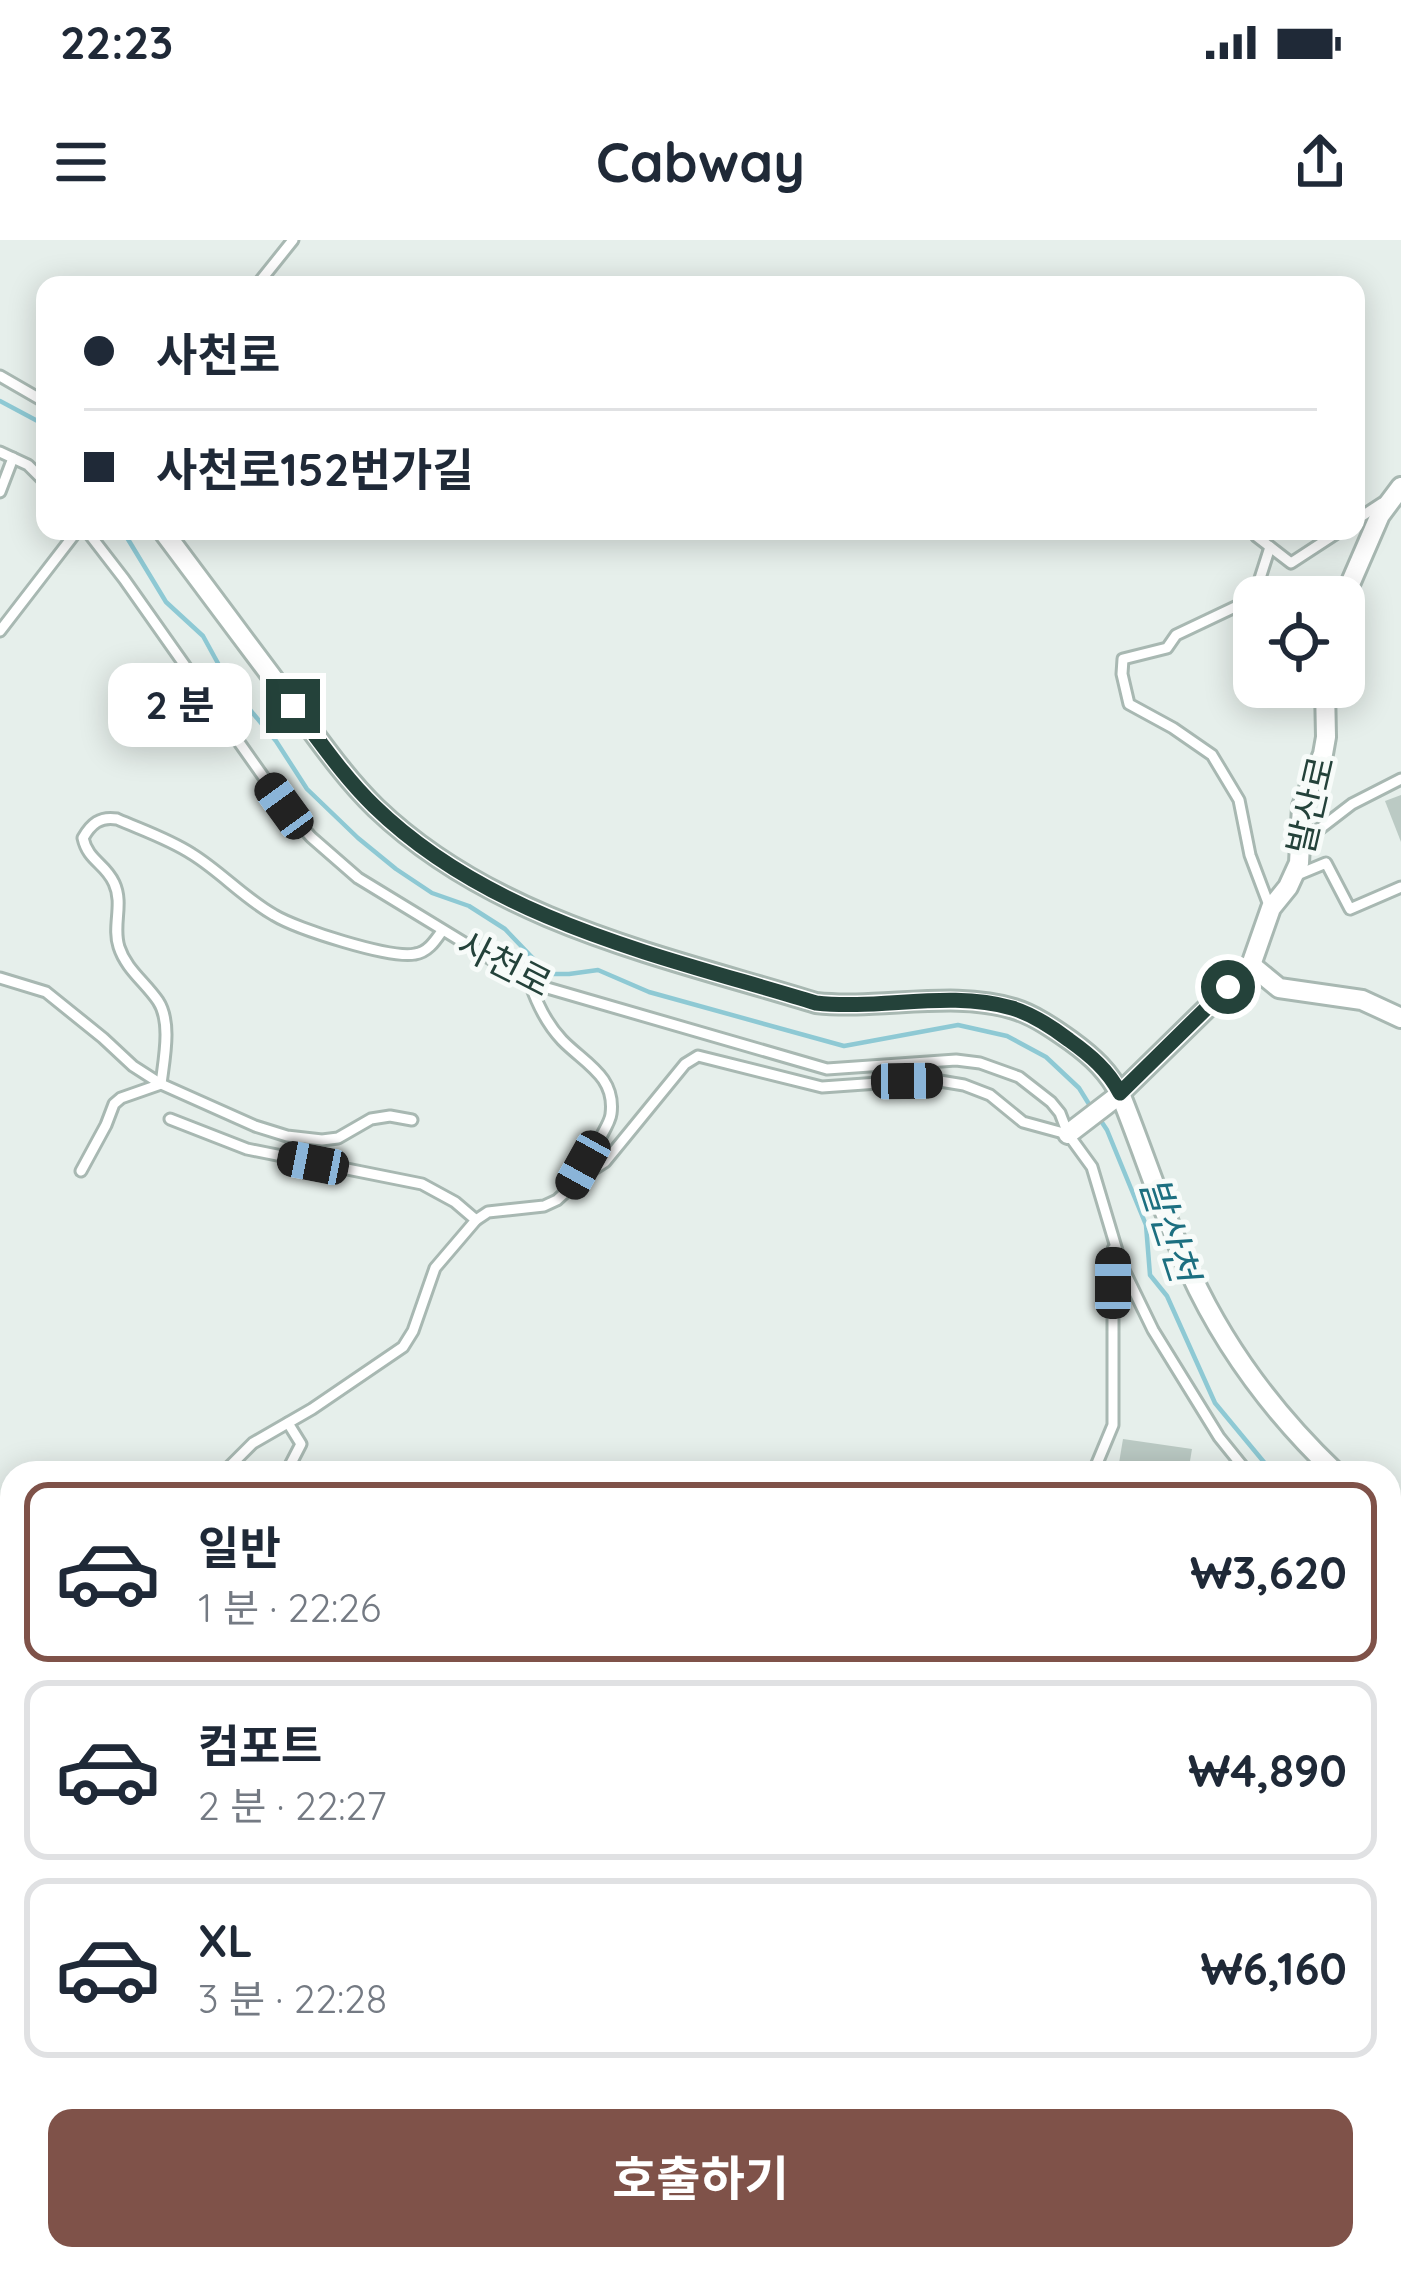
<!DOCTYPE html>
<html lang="ko">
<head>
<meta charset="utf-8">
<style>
	body { margin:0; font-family:Quicksand,"Noto Sans KR",sans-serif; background:#f2f2f3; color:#1f2937; height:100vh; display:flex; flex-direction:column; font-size:45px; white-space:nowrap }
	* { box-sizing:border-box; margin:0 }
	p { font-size:39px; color:#747a83 }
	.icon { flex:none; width:66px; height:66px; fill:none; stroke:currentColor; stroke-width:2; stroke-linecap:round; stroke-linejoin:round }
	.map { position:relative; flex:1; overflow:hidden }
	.panel { position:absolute; left:0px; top:1221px; width:1401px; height:810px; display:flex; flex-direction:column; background:#fff; border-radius:36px 36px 0 0; box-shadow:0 6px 30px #0003 }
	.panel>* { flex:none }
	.banner { position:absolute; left:36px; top:36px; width:1329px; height:264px; border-radius:24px; box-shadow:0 6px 30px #0003; display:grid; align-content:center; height:264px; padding:0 48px; background:#fff }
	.fabs { position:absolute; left:1233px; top:336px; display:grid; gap:24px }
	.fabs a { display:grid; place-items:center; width:132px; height:132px; border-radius:24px; background:#fff; box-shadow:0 6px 30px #0003; font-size:60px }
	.end { position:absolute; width:54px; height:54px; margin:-27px; border:15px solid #24423a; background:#fff; box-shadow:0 0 0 6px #fff }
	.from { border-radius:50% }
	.bubble { position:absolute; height:84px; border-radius:24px; background:#fff; box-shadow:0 6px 30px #0003; font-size:39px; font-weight:700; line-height:84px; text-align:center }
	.car { position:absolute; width:36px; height:72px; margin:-36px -18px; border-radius:15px; box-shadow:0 0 9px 3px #0007; background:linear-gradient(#222 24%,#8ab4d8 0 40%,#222 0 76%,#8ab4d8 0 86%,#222 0) }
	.banner b { display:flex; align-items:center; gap:42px; height:114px; font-size:45px }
	.banner b+b { border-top:3px solid #e0e1e3 }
	.banner i { width:30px; height:30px; background:#1f2937 }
	ul { padding:21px 0 0; list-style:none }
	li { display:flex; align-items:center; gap:36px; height:180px; margin:0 24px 18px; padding:0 24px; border:6px solid #e0e1e3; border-radius:24px }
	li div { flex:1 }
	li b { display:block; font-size:45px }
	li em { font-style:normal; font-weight:700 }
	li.current { border-color:#7f5249 }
	li>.icon { width:108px; height:108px; stroke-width:1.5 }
	.cta { display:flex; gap:24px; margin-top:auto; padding:24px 48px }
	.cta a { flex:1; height:138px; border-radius:24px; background:#7f5249; color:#fff; font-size:48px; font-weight:700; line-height:138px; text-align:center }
	.status { display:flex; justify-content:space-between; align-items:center; height:84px; padding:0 60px; background:#fff; direction:ltr }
	.status svg { height:33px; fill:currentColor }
	header { display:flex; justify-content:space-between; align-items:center; height:156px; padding:0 48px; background:#fff; font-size:54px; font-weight:700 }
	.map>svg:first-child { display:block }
</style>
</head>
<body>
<div class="status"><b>22:23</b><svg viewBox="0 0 49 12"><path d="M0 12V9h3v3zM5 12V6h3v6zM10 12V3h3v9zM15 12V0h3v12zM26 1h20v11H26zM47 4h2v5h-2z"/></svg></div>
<header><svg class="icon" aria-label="menu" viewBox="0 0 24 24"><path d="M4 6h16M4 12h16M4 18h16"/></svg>Cabway<svg class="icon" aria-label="share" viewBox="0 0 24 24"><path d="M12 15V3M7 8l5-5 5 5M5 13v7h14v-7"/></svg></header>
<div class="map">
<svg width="1401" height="2031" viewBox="0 0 1401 2031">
	<rect width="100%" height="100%" fill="#e6efeb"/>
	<!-- built -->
	<polygon fill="#d4dfda" points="1389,1736 1401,1739 1401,2031 954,2031 962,2019 1389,2019"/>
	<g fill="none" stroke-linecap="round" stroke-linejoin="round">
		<!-- stream -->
		<g stroke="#8ec9d4" stroke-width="4.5">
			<polyline points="0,161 45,185"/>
			<polyline points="123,291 166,362 203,396 231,447 276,501 307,549 358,598 396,629 432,653 469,666 505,689 548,734 569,734 598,730 649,752 844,806 958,785 1007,796 1046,817 1079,848 1092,869"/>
			<polyline points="1099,878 1107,890 1146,985 1150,1035 1167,1056 1215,1163 1273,1233"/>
			<polyline points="1389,1323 1401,1330"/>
		</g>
	</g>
	<!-- building -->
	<g fill="#bbcac4">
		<polygon points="1401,555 1401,602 1385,561"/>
		<polygon points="1123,1199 1192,1209 1188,1233 1146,1233 1118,1229"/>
		<polygon points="1389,1927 1401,1939 1401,1995 1389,1984"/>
		<polygon points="1021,2019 1084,2019 1098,2031 1035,2031"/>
		<polygon points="1200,2019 1217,2019 1231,2031 1190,2031"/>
		<polygon points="1293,2019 1354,2019 1367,2031 1306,2031"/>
	</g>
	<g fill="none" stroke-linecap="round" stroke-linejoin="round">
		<!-- lane casing -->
		<g stroke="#a8b8b2" stroke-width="15">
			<g id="lane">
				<polyline points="257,45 293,0"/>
				<polyline points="0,136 45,162"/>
				<polyline points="0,212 28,225 45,242"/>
				<polyline points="0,252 13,218"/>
				<polyline points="1356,280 1382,263"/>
				<polyline points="87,291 124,339 284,566 311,597 358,638 530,743 827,829 956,820 980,823 1019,837 1051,862 1060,873 1068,894 1092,927 1121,1024 1153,1090 1219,1197 1248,1233"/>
				<polyline points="1257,291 1256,296 1291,323 1340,291"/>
				<polyline points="1254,357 1270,307"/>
				<polyline points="1254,358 1176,395 1167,408 1123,419 1122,434 1129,464 1173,488 1212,515 1239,560 1250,615 1270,668"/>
				<polyline points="0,391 77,291"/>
				<polyline points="1300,604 1352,564 1401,539"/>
				<polyline points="1297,635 1326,623 1350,669 1401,647"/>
				<polyline points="0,738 46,752 103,798 133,826 161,844 255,886 287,896 322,900 338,898 371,879 390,876 412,880"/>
				<path d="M530,743C537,764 547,784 562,800C584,823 616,836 611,874C610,886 583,925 575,939"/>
				<polyline points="170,879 247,909 422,944 455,962 476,980"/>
				<path d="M81,931L106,885L114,864L121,858L161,844C164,819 172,782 158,761C145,742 126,729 119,707C112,686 124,664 114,643C105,623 88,621 83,598C91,584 100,576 117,579C142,590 169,599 192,614C221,632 244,658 274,675C297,689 390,719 415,714C428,712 435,701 442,691"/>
				<polyline points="223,1233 253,1203 312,1169 403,1107 413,1091 435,1028 476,980 488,972 544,966 557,960 583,936 605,922 685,824 698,816 822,847 907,841 934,840 964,845 990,855 1023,882 1067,894"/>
				<polyline points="286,1233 301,1204 288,1183"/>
				<polyline points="1093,1233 1113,1185 1113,1009"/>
				<polyline points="1389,1360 1401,1364"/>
				<polyline points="0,1576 12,1563"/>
			</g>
		</g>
		<!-- street casing -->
		<g stroke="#a8b8b2" stroke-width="24">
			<g id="street">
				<path d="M163,291C205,348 248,404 290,461C317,497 343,536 376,568C495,682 663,716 816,763C879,770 955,750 1014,769C1034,775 1054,789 1071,801C1093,817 1109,832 1121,856C1144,913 1163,974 1189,1030C1224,1107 1275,1175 1336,1233"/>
				<polyline points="1344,358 1380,275 1401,247"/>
				<polyline points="1251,725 1279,748 1362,760 1401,778"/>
				<polyline points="1068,894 1115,858 1251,725 1271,668 1288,647 1299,623 1302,566 1323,514 1326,497 1325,447"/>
				<polyline points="1389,1284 1401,1293"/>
				<polyline points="767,2031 770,2019"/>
			</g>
		</g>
		<!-- secondary casing -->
		<g stroke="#a4bbb3" stroke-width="33">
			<g id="secondary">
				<polyline points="0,1290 12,1301"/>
				<polyline points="0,1331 12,1341"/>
				<polyline points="817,2019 832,2031"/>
				<polyline points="862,2019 876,2031"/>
				<polyline points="155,2031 163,2019"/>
			</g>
		</g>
		<!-- lane -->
		<use href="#lane" stroke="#fff" stroke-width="9"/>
		<!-- street -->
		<use href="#street" stroke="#fff" stroke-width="18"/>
		<!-- secondary -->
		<use href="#secondary" stroke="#fff" stroke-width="27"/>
	</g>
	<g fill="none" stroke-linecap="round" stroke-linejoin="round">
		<!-- route -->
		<path stroke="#24423a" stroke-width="15" d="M293,466C319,500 343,536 374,566C493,682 663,716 816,763C881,770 949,750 1012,768C1032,774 1052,787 1069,800C1090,815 1108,830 1120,853L1228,747"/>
	</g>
	<g text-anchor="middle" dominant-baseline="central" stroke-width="10" stroke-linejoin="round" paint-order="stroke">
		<!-- street labels -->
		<g font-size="36" fill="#24423a" stroke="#f7fbf9">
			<text transform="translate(1310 565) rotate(-77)">발산로</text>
			<text transform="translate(505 723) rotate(27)">사천로</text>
		</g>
		<!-- water labels -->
		<g font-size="39" font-style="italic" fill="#1c6f80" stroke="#f7fbf9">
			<text transform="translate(1170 989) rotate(72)">발산천</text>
		</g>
	</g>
</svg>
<div class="fabs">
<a><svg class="icon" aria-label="locate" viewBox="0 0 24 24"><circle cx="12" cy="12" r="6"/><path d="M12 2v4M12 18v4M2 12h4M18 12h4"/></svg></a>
</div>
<i class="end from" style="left:1228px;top:747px"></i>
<i class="end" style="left:293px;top:466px"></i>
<div class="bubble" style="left:108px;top:423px;width:144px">2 분</div>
<i class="car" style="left:284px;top:566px;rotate:324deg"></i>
<i class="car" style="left:907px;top:841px;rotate:89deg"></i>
<i class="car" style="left:313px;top:923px;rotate:281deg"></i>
<i class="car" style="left:583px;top:925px;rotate:209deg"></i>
<i class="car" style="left:1113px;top:1043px;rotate:0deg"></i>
<div class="banner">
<b><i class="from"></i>사천로</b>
<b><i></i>사천로152번가길</b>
</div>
<section class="panel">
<ul>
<li class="current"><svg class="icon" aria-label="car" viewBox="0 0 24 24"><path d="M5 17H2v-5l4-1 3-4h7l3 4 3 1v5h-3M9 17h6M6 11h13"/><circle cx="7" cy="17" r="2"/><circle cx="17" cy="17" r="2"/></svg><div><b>일반</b><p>1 분 · 22:26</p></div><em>₩3,620</em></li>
<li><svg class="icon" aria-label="car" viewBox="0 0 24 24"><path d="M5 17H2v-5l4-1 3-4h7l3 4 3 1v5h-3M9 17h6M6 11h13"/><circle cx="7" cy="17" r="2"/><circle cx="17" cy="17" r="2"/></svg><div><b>컴포트</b><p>2 분 · 22:27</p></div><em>₩4,890</em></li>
<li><svg class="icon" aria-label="car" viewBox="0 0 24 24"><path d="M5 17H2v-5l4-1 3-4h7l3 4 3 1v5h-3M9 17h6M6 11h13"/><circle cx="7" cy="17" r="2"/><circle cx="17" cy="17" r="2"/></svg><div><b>XL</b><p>3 분 · 22:28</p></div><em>₩6,160</em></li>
</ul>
<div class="cta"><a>호출하기</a></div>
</section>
</div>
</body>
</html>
